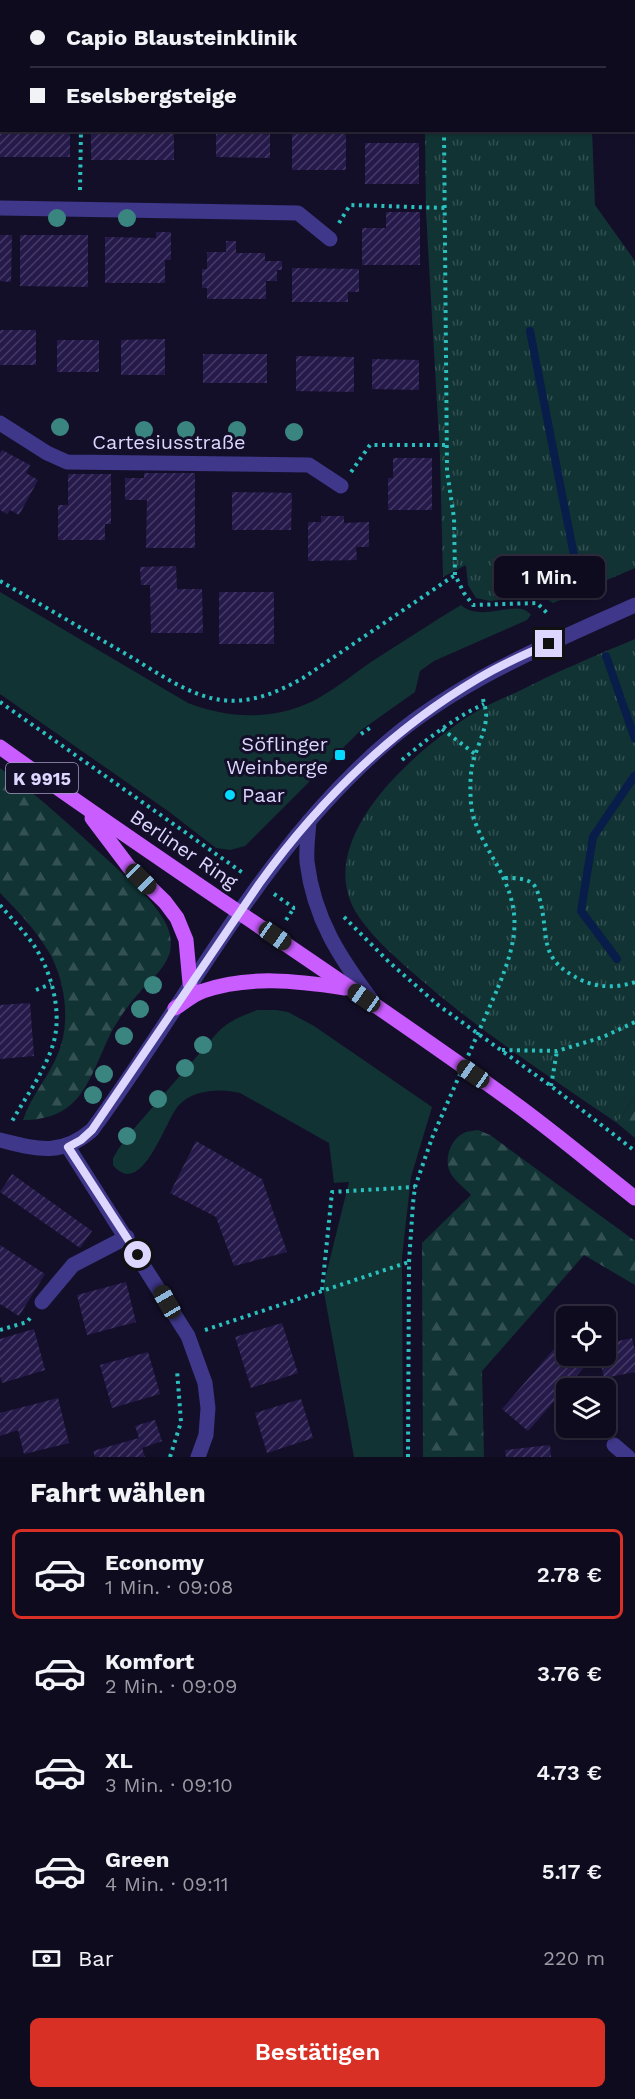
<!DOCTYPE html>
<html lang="de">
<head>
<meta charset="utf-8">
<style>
	body { margin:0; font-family:"Work Sans",sans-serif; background:#181428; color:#f1f3f6; height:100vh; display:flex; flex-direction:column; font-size:22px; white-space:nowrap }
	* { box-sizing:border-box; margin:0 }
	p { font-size:20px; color:#9b9ba4 }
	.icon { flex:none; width:33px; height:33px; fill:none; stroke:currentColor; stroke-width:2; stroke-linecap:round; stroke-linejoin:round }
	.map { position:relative; height:1457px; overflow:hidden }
	.drawer { display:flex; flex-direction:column; background:#0f0b1f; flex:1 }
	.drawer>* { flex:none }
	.hud { position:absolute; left:0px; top:0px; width:636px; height:132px; box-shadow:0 2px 4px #0004,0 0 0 2px #2f2b3d; display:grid; align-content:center; height:132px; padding:0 30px; background:#0f0b1f }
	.buttons { position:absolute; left:556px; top:1306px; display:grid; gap:12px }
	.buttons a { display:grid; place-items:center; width:60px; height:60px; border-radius:9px; background:#0f0b1f; box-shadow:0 2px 4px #0004,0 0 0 2px #2f2b3d; font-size:30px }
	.end { position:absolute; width:27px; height:27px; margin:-14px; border:8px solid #ddd6ff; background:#111; box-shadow:0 0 0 3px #111 }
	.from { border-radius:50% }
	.bubble { position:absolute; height:42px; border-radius:9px; background:#0f0b1f; box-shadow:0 2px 4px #0004,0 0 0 2px #2f2b3d; font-size:20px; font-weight:600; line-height:42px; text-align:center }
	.car { position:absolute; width:18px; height:36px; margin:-18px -9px; border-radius:8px; box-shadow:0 0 4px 2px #0007; background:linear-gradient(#222 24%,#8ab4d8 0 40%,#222 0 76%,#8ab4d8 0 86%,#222 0) }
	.hud b { display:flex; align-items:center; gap:21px; height:57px; font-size:22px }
	.hud b+b { border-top:2px solid #2f2b3d }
	.hud i { width:15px; height:15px; background:#f1f3f6 }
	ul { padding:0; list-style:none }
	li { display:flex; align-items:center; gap:18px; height:90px; margin:0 12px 9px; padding:0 18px; border:3px solid transparent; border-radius:9px }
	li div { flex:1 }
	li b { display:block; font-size:22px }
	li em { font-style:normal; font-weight:600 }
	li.active { border-color:#d93025 }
	li>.icon { width:54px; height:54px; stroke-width:1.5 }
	h2 { padding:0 30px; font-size:27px; line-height:72px }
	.pay { display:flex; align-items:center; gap:15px; height:66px; padding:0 30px; font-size:22px }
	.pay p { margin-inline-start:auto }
	.button { display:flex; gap:12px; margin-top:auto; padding:12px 30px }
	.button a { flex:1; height:69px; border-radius:9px; background:#d93025; color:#fff; font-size:24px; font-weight:600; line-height:69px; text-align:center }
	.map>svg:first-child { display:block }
</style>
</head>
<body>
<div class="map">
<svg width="635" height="1457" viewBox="0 0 635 1457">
	<defs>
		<pattern id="forest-firs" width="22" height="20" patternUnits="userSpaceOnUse" patternTransform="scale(1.5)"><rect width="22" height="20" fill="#133"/><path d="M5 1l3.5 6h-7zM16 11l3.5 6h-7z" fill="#335052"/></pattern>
		<pattern id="park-tufts" width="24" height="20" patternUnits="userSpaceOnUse" patternTransform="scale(1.5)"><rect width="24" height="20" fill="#133"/><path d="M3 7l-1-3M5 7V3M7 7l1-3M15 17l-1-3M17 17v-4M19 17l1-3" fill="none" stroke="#335052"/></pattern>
		<pattern id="building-hatch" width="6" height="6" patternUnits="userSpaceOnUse" patternTransform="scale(1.5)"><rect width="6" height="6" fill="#261a4b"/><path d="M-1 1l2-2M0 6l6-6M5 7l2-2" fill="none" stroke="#453b66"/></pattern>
	</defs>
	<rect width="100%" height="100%" fill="#140f29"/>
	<!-- grass -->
	<g fill="#133">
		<path d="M0,592L188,703C231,720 281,721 322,696C339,686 355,673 371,662C401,643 431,623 461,605C483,624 518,597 531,615L527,620L434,661L420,671L415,692L360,731L245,846L230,850L216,848L168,811L0,694Z"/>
		<path d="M257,1010H276L288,1012L314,1026L432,1107L411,1177L402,1257L403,1457H354L323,1287L349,1182L334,1183L329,1143L240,1093C221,1088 193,1090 179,1105C166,1118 142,1201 113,1165V1158L119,1148L137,1125L218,1032C230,1020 242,1016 257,1010Z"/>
	</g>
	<!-- forest -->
	<g fill="url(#forest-firs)">
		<path d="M0,768C40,797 75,830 111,863C130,881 151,898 164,920C170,930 173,943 169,955C163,971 149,981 138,994C124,1010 112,1028 104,1048C86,1089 75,1120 23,1120C31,1095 50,1076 59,1051C71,1021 65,977 47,949C34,928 17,910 0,893Z"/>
		<polygon points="635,1097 635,1138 617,1123"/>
		<path d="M478,1130L490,1135L635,1241V1285L584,1255L482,1371L484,1457H423L422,1243L471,1195C465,1188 456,1182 451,1174C443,1161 450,1139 464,1133C467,1131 473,1131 478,1130Z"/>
	</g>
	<!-- park -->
	<g fill="url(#park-tufts)">
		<polygon points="424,0 603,0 603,1 424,2"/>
		<polygon points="425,131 592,131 595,205 635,261 635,568 553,603 544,597 536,596 490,601 476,598 468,585 466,565 443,577 440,455 426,212"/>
		<path d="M635,639V1097L617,1123C550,1077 481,1032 419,978C398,960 375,940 359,917C307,842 417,748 474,713C487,705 501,699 515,693C554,673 594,656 635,639Z"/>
	</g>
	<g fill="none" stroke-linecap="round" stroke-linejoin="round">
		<!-- stream -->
		<g stroke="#081d49" stroke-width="8">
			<polyline points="530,331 580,586"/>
			<polyline points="606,656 635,739"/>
			<polyline points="617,959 581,911 593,837 635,775"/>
		</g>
	</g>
	<!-- building -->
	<g fill="url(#building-hatch)">
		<rect x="0" y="130" width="70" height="27"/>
		<rect x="91" y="130" width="83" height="30"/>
		<polygon points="216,130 270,130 270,158 216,157"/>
		<rect x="292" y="130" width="54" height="40"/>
		<rect x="365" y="143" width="54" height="41"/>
		<polygon points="386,212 420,212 420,265 362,265 362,228 386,228"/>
		<polygon points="156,232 171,232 171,260 165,260 165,283 105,283 105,237 156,238"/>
		<polygon points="0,235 12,235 11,282 0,281"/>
		<polygon points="20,235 88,235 88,287 20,286"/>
		<polygon points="226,241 236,241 236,253 265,253 265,261 282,261 282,270 277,270 277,281 266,281 266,299 207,299 207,288 202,288 202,269 207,269 207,252 226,252"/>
		<polygon points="292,268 359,269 359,292 348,292 348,302 292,302"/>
		<rect x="0" y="330" width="36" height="35"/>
		<polygon points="165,339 165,375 121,375 121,340"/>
		<rect x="57" y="340" width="42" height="32"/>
		<rect x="203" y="354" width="64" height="29"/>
		<polygon points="296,356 354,357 354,392 296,391"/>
		<polygon points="372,359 419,360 419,390 372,389"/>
		<polygon points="2,450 30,465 26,473 38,480 19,515 10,510 7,514 0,510 0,453"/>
		<polygon points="393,458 432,458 432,510 388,510 388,478 393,478"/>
		<polygon points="144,473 195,473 195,548 146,548 147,500 125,500 125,478 144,478"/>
		<polygon points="68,474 111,474 111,524 105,524 105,540 58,540 58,505 68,505"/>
		<polygon points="232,492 292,493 291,530 232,530"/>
		<polygon points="321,516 344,516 344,523 369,522 369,547 356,547 357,560 308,561 308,522 321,522"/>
		<polygon points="176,566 177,589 202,589 203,633 151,633 150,585 141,585 140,567"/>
		<rect x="219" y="592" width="55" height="52"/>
		<polygon points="30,1003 34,1056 0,1059 0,1005"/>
		<polygon points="196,1141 262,1179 287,1252 234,1266 216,1217 170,1193"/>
		<polygon points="12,1174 92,1231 80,1248 0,1192"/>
		<polygon points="0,1245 45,1274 19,1316 0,1304"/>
		<polygon points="126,1282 136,1322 87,1335 77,1295"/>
		<polygon points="282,1323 298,1373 251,1388 235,1337"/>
		<polygon points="34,1329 45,1370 2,1383 0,1376 0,1339"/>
		<polygon points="632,1338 635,1351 635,1372 604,1378 599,1356 606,1356 606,1344"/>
		<polygon points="561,1341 567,1346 567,1356 578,1356 587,1364 528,1431 502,1409"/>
		<polygon points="148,1352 160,1394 112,1408 100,1365"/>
		<polygon points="58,1398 69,1443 24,1454 18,1430 0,1436 0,1413"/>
		<polygon points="301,1399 313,1438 267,1453 255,1413"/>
		<polygon points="155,1420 162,1441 142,1448 145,1457 95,1457 93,1451 139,1438 135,1426"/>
		<polygon points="550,1445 551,1457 506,1457 505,1450"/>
	</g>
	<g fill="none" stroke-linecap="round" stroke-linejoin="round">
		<!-- path -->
		<g stroke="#29c0be" stroke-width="4" stroke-dasharray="3 4.5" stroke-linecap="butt">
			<polyline points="81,0 81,2"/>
			<polyline points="442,0 442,2"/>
			<polyline points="609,0 609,2"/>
			<polyline points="328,2 329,0"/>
			<polyline points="634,93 635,93"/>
			<polyline points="0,107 2,107"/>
			<polyline points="444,130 447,471 454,518 455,575 464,593 473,605 537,603 548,614"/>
			<polyline points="80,190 81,130"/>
			<polyline points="339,223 350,205 446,208"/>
			<polyline points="351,472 370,445 448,445"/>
			<path d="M0,581C42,605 84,630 126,654C155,671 187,695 221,700C251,704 278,692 303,678L455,575"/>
			<path d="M483,699C484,705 487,711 486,717C486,731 475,751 472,766C470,778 470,790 471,803C472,822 484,842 493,858C523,910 519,936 497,990"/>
			<polyline points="0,702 243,873"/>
			<polyline points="442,729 475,754"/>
			<polyline points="361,734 370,728"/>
			<path d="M402,760C427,739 454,718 484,704"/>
			<path d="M505,878C513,878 525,878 532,883C537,887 538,894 540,900C550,940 537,958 581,980C598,988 618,988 635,982"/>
			<polyline points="274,894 294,908 298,908"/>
			<path d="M0,905C11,918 23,930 33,944C51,970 62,1010 54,1041C46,1070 26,1096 11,1123"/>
			<polyline points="344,917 389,962 438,1005 551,1086 635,1151"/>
			<polyline points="286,920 294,908"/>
			<polyline points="36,990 51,984"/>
			<polyline points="502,1050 557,1051 603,1037 635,1022"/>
			<polyline points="551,1086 557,1051"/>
			<polyline points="322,1290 332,1192 415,1187"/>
			<polyline points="0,1330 27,1322 31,1317"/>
			<polyline points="205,1330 409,1262"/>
			<polyline points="170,1457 181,1422 177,1370"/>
			<polyline points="408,1457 409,1262 413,1203 415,1187 432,1138"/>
		</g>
		<!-- minor -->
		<g stroke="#3e378a" stroke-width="15">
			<polyline points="293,0 295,2"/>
			<polyline points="0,208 298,213 330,239"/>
			<polyline points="0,423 47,453 67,462 309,465 341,486"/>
			<path d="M309,821C308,835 306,849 307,862C314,919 340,958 373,1002"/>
			<path d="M0,1140C36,1149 61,1157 92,1130C190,998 264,845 392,738C464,678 551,643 635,605"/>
			<polyline points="68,1147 188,1336 205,1383 208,1408 206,1435 198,1457"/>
			<polyline points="42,1302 73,1265 127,1237"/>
			<polyline points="614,1445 628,1457"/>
		</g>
		<!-- major -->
		<g stroke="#c95dff" stroke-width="15">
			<path d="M0,747C168,868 343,979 510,1100C553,1131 593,1165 635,1198"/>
			<polyline points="92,818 129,867 165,902 177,918 186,940 190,983"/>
			<path d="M175,1008C184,1003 193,994 203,991C249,975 297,981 345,988"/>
		</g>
		<!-- path-bridge -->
		<polyline stroke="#29c0be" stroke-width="4" stroke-dasharray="3 4.5" stroke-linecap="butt" points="432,1138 497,990"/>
	</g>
	<!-- trees -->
	<g fill="#3b8581">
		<circle cx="57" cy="218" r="9"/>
		<circle cx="127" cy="218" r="9"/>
		<circle cx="60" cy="427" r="9"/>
		<circle cx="144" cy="430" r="9"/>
		<circle cx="186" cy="430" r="9"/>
		<circle cx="237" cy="430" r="9"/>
		<circle cx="294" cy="432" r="9"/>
		<circle cx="153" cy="985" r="9"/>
		<circle cx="140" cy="1009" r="9"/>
		<circle cx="124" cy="1036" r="9"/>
		<circle cx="203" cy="1045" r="9"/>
		<circle cx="185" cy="1068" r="9"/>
		<circle cx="104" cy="1074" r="9"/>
		<circle cx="93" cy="1095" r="9"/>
		<circle cx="158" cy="1099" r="9"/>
		<circle cx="127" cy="1136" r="9"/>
	</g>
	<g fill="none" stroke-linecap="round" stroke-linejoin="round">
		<!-- route -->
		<path stroke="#ddd6ff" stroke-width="8" d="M138,1255L68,1147L81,1140L92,1130L259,884C318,802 391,730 479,678C501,665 525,654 549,644"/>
	</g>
	<!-- markers -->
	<g fill="#02dbff" stroke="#140f29" stroke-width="2">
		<rect x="334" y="749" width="12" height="12" rx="3"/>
		<circle cx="230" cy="795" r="6"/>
	</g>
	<g text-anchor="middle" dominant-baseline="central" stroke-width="6" stroke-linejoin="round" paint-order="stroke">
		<!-- shield labels -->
		<rect fill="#140f29" stroke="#a19abf" stroke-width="1.5" x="6" y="763" width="72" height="30" rx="4.5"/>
		<g font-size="18" font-weight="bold" fill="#ddd6ff">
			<text x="42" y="778">K 9915</text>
		</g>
		<!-- street labels -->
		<g font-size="20" fill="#ddd6ff" stroke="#140f29">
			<text x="169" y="442">Cartesiusstraße</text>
			<text transform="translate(184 849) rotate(34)">Berliner Ring</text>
		</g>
		<!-- poi labels -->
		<g font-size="20" fill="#ddd6ff" stroke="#140f29" text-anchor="end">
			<text x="328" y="744">Söflinger<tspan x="328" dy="23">Weinberge</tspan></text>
			<text x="242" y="795" text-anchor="start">Paar</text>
		</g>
	</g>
</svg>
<div class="buttons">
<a><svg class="icon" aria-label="locate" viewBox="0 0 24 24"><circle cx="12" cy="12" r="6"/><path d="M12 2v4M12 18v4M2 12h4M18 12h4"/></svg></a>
<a><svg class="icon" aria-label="layers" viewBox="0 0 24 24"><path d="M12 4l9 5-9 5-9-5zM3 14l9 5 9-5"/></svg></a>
</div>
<i class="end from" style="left:138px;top:1255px"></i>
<i class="end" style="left:549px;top:644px"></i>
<div class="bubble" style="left:494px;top:556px;width:111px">1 Min.</div>
<i class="car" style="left:141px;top:879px;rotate:135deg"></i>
<i class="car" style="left:275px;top:936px;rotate:125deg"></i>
<i class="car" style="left:364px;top:998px;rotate:305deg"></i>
<i class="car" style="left:473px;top:1074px;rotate:305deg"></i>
<i class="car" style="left:167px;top:1302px;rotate:330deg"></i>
<div class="hud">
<b><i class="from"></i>Capio Blausteinklinik</b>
<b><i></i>Eselsbergsteige</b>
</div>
</div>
<section class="drawer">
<h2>Fahrt wählen</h2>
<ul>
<li class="active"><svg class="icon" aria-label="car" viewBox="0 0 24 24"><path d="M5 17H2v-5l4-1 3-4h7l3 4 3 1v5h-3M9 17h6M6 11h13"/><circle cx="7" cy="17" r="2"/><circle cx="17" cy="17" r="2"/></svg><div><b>Economy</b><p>1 Min. · 09:08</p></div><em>2.78 €</em></li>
<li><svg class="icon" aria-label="car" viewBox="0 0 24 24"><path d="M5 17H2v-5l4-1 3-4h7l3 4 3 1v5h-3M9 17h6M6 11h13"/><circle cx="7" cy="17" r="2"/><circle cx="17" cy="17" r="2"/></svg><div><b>Komfort</b><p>2 Min. · 09:09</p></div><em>3.76 €</em></li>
<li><svg class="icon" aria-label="car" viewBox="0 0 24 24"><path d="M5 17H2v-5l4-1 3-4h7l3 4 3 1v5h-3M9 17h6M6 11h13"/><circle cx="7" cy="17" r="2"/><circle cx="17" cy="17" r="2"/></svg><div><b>XL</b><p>3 Min. · 09:10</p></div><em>4.73 €</em></li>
<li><svg class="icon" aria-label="car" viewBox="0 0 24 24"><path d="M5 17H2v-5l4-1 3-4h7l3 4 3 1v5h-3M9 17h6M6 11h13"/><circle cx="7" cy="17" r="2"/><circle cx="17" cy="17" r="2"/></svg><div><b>Green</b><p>4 Min. · 09:11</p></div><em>5.17 €</em></li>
</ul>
<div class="pay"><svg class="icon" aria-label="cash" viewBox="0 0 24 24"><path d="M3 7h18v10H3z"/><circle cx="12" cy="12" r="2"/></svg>Bar<p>220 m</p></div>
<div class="button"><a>Bestätigen</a></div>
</section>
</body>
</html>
